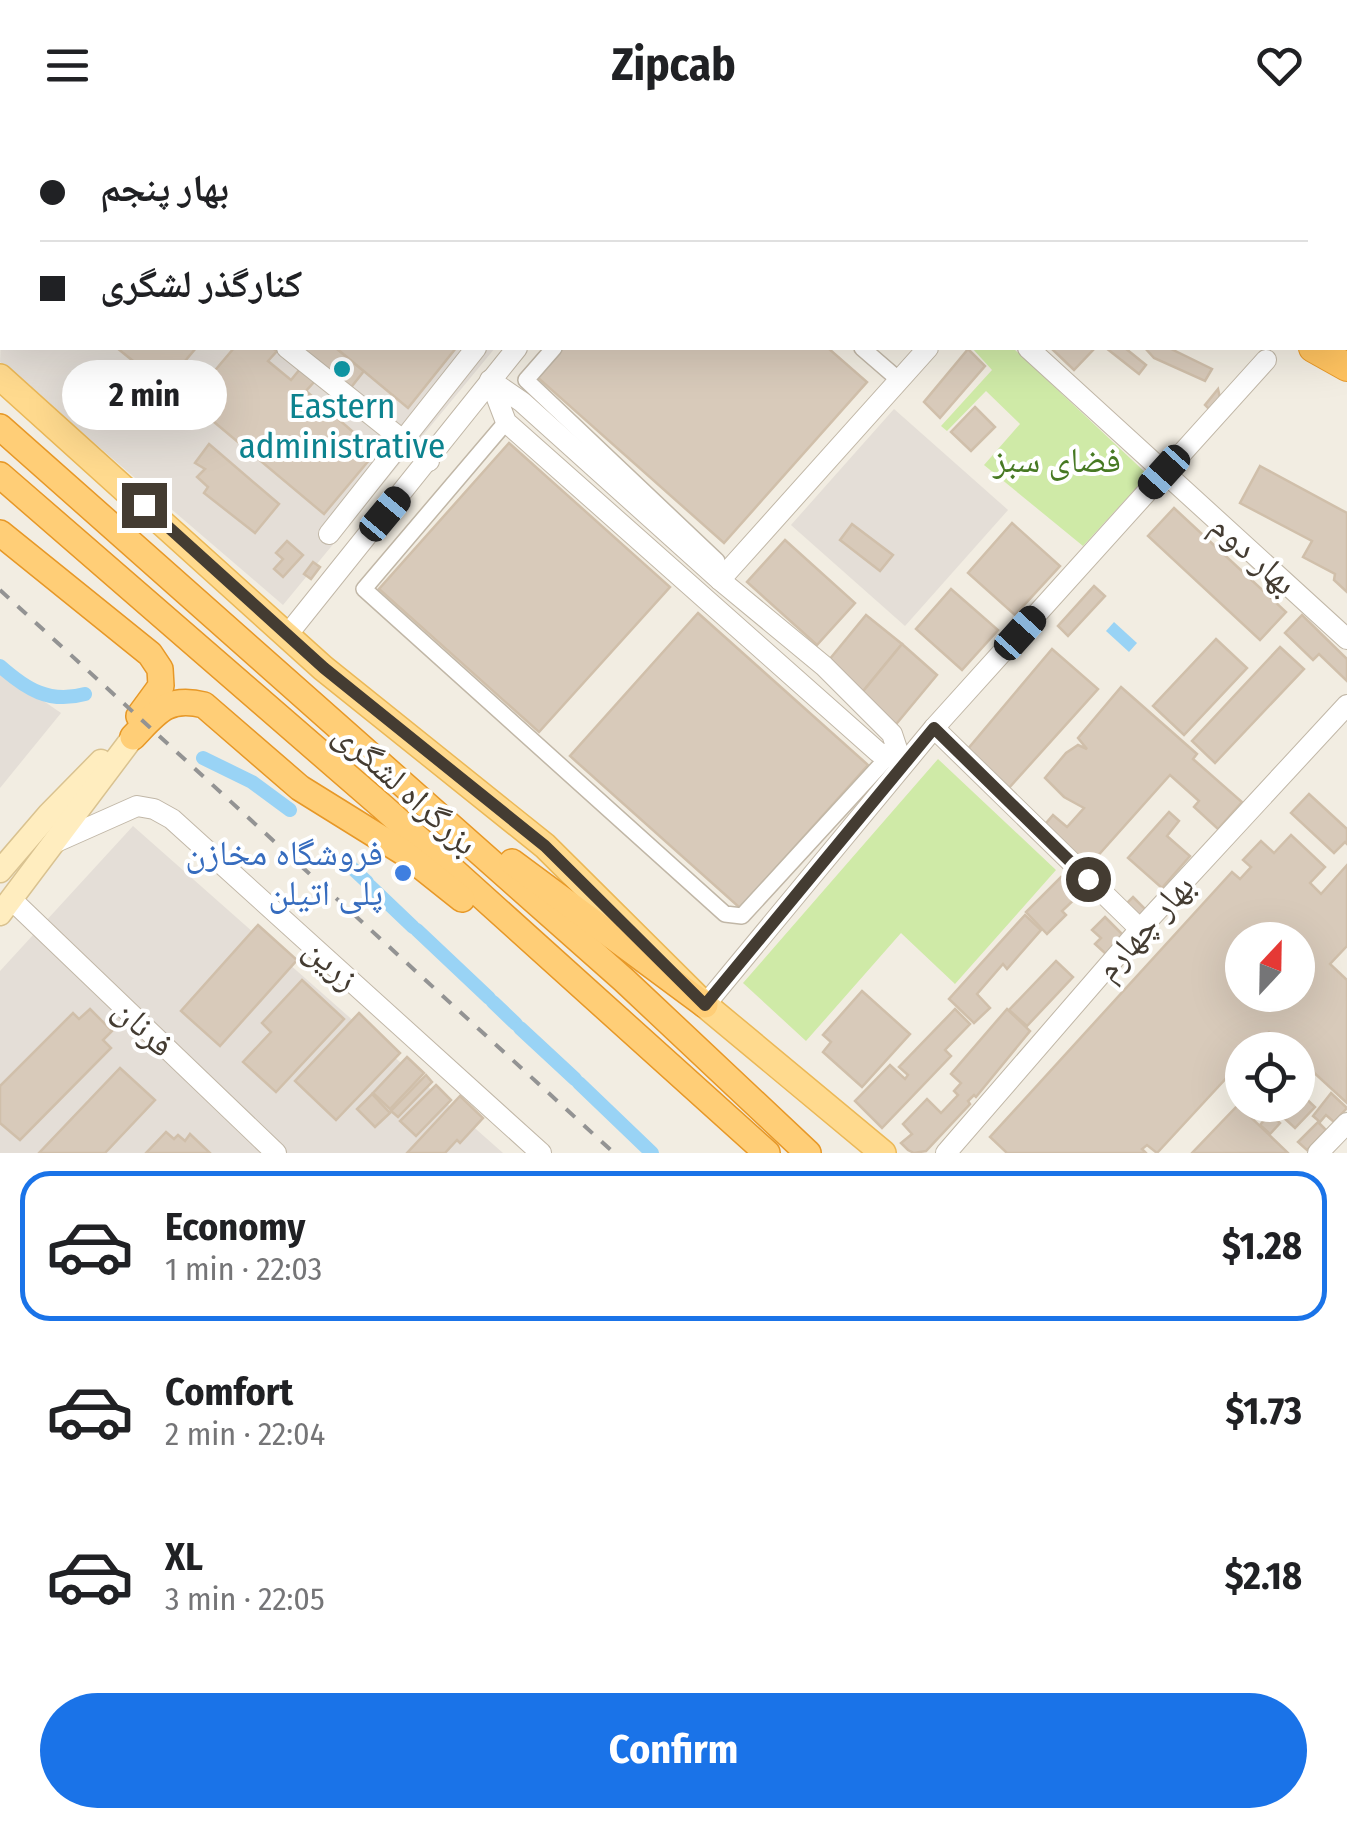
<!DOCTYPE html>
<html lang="en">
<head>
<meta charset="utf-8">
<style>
	body { margin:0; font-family:"Fira Sans Condensed","Noto Naskh Arabic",sans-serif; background:#f6f6f6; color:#202124; height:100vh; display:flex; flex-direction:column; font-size:38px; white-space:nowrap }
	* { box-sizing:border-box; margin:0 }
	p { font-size:32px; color:#757577 }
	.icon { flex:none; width:55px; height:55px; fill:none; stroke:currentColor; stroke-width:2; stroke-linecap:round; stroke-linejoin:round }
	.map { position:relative; height:1023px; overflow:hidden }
	.panel { display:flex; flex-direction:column; background:#fff; flex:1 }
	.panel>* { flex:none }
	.banner { position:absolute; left:0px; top:0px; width:1348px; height:220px; box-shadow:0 10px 40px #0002; display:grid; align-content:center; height:220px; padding:0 40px; background:#fff }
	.needle { width:65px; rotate:22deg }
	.buttons { position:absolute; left:1225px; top:792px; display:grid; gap:20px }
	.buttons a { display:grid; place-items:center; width:90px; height:90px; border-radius:50%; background:#fff; box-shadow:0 10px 40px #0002; font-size:50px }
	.end { position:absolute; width:45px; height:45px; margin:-22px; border:12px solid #443c32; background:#fff; box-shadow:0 0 0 5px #fff }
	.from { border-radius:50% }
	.bubble { position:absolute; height:70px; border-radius:35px; background:#fff; box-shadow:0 10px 40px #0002; font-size:32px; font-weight:700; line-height:70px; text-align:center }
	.car { position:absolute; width:30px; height:60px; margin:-30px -15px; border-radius:12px; box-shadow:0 0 8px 2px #0007; background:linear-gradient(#222 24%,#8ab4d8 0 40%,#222 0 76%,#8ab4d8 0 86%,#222 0) }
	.banner b { display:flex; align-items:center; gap:35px; height:95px; font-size:38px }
	.banner b+b { border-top:2px solid #e0e0e0 }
	.banner i { width:25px; height:25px; background:#202124 }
	ul { padding:18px 0 0; list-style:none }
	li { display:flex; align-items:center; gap:30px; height:150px; margin:0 20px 15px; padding:0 20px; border:5px solid transparent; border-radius:30px }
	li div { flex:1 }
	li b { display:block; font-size:38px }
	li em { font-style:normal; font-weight:700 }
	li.current { border-color:#1a73e8 }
	li>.icon { width:90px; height:90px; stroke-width:1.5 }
	.primary-button { display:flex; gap:20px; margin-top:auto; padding:20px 40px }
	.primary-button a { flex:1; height:115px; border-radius:60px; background:#1a73e8; color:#fff; font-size:40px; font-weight:700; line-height:115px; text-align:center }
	header { display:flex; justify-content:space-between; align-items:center; height:130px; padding:0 40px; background:#fff; font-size:45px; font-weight:700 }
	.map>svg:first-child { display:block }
</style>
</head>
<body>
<header><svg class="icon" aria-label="menu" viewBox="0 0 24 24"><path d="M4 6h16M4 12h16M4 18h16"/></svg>Zipcab<svg class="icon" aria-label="heart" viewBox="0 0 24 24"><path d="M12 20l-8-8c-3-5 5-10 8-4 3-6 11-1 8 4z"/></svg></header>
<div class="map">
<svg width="1347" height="1023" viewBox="0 0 1347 1023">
	<rect width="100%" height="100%" fill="#f2ede2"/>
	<!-- industrial -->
	<g fill="#e4ded7">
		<polygon points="140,0 674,0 139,2"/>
		<polygon points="2,188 2,218 495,218 283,475 0,232"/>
		<polygon points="894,279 1008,380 905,496 791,395"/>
		<polygon points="0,541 61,583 0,658"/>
		<polygon points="133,696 503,1023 0,1023 0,841"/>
	</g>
	<!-- green -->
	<g fill="#cfeaa7">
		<polygon points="1169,0 1347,0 1347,102 1345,2"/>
		<polygon points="972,218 1013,218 1148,345 1083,416 984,335 1020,294 986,261 947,301 941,296 992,240"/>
		<polygon points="938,629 1056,740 955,854 901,803 806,911 743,853"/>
	</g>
	<!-- water -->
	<polygon fill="#99d3f5" points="1114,492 1137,513 1129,522 1106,501"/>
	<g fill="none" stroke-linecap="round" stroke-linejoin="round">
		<!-- canal -->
		<g stroke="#99d3f5" stroke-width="14">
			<path d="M0,536C26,559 49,574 85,564"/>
			<polyline points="203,628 252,652 290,680"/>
			<polyline points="351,737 367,752"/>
			<polyline points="370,756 413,797"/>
			<polyline points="417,800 489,868"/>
			<polyline points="493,872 516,894"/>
			<polyline points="520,898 575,949"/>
			<polyline points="579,953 652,1023"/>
		</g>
	</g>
	<!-- building -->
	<g fill="#d8caba" stroke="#d0bfaa" stroke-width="2.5" fill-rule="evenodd">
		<polygon points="210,0 369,0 372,2 213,2"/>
		<polygon points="572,0 640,0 638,2"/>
		<polygon points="117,218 196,218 164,256"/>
		<polygon points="234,218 272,218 277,221 268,231 291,250 300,239 315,251 306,261 376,322 324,384 189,271"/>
		<polygon points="299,218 336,218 364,241 349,260"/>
		<polygon points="336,218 456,218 408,278"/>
		<polygon points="562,218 828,218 867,252 724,413 536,246"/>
		<polygon points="1055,218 1095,218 1074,240 1053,220"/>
		<polygon points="1106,218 1125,218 1146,235 1139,244"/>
		<polygon points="1145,218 1169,218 1212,239 1205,251 1154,228"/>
		<polygon points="968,219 985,236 940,288 924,272"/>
		<polygon points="1218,259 1220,268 1210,280 1205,275"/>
		<polygon points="975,277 995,297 971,321 951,302"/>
		<polygon points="509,313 670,457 539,602 379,459"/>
		<polygon points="209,314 279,374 255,403 204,363 208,357 197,347 205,339 195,333"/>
		<polygon points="1260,336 1347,383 1347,462 1334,450 1335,444 1303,427 1312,411 1240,373"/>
		<polygon points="1174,378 1286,482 1260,510 1148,406"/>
		<polygon points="1012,393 1060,436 1015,485 968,443"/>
		<polygon points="852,394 893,425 880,441 840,410"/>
		<polygon points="785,410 855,473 817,515 747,452"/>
		<polygon points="287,411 303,425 283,447 274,439 283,429 276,423"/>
		<polygon points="313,432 320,437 311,449 304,444"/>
		<polygon points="1094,456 1105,466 1068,506 1058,496"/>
		<polygon points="951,459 998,500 962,540 916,499"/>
		<polygon points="698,483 868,635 740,778 570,626"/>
		<polygon points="866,485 902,514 860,565 824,536"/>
		<polygon points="1302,485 1347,529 1347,551 1319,524 1313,530 1285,503"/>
		<polygon points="1216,509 1247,538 1184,605 1153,576"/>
		<polygon points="902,514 937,545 893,598 860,565"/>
		<polygon points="1280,517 1304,539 1215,633 1192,611"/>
		<polygon points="1052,519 1098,559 1008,659 967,620"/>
		<polygon points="1121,557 1197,624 1193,629 1242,672 1218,699 1194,677 1199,671 1170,645 1086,739 1041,699 1053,685 1067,697 1084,678 1064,667 1045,648 1066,623 1078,615 1087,619 1078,608"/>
		<polygon points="1309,664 1347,699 1347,714 1345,712 1334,723 1291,683"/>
		<polygon points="1169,682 1179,691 1167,706 1190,726 1162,758 1128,728"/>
		<path d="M1291,705L1325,737L1310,753L1321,764L1347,735V816L1330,834L1347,850V973L1298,928V920H1289L1269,902L1252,920H1242V931L1157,1023L1147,1015L1142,1019L1146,1023H1007L990,1007L1232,742L1240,749L1251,737L1243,730L1261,711L1274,723ZM1242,810H1298V865H1242Z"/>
		<polygon points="1061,747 1079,765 1062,781 1066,785 1047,804 1026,782"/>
		<polygon points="1133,767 1146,780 1138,788 1125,775"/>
		<polygon points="1025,785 1041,800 1007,839 1003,834 977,864 990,878 974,893 949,869"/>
		<polygon points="1105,787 1124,806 1106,824 1095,814 1101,808 1092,800"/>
		<polygon points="258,795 297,830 220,916 181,881"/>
		<polygon points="1056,831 1073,847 1027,896 1009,880"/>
		<polygon points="302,850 344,889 276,962 243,932 271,902 262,893"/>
		<polygon points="862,861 910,904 862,957 823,922 831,912 823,905"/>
		<polygon points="90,879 112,901 103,910 111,918 20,1010 0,993 0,956 73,883 79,889"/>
		<polygon points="955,879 970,894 945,920 951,926 882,998 855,971 890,935 905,949 908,945 899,937"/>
		<polygon points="1007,879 1030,901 976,967 974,965 968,971 970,974 926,1021 914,1023 908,1020 901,1013 912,1004 903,994 927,969 941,983 958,965 954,961 961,953 951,944"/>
		<polygon points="359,883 400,923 336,990 295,951"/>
		<polygon points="407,927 424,943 390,979 373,963"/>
		<polygon points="120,938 155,970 105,1023 39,1023"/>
		<polygon points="426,945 432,952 398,987 391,981"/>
		<polygon points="436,955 451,970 416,1006 400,991"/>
		<polygon points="1298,961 1315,977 1295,998 1270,975 1298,975"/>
		<polygon points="1331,963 1347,978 1334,992 1326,985 1320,992 1313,986"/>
		<polygon points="372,964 390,983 375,997 357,979"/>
		<polygon points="460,966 483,988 460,1013 457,1010 445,1023 407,1023"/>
		<polygon points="1238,975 1288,1023 1192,1023"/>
		<polygon points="1270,984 1280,993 1270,1004 1260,995"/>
		<polygon points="1318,992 1326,1000 1307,1020 1298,1012"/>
		<polygon points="166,1002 174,1009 178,1005 185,1011 190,1004 210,1023 146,1023"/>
	</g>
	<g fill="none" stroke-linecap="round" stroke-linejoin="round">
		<!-- minor casing -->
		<g stroke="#c1b7a7" stroke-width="18">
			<g id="minor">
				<polyline points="375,2 376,0"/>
				<polyline points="554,218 526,250 717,431 720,450"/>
				<polyline points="862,218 899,250"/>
				<polyline points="506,292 364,459 725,784 742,786 888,627"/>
			</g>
		</g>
		<!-- tertiary casing -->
		<g stroke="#c1b7a7" stroke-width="22">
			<g id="tertiary">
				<polyline points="449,0 452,2"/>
				<polyline points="797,0 800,2"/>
				<polyline points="156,2 158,0"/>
				<polyline points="694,2 696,0"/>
				<polyline points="0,200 2,196"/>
				<polyline points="287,218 429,331"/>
				<polyline points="1028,218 1347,509"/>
				<polygon points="490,250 522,272 720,450 824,536 892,604 897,619 888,627 878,622 506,292"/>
				<polyline points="329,404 476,218"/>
				<polyline points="720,450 928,218"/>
				<polyline points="288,504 517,218"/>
				<polyline points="934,598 1140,799"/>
				<polyline points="56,712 137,676 154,679 172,689 541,1023"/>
				<polyline points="12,770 276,1023"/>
				<polyline points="705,875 934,598 1266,230"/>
				<polyline points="946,1023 1140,799 1347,575"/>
				<polyline points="1318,1023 1347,993"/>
			</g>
		</g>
		<!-- secondary casing -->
		<g stroke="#d9c290" stroke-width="25">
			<g id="secondary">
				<polyline points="0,741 49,684 101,631"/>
				<polyline points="0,784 133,607"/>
			</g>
		</g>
		<!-- primary casing -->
		<g stroke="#ebb857" stroke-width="28">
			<polyline id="primary" points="0,247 323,538 545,716 705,875 883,1023"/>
		</g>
		<!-- trunk casing -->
		<g stroke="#e79827" stroke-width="28">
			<g id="trunk">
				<polyline points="0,297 624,850 808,1023"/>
				<polyline points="0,345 384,678 767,1023"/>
				<polyline points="0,403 150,524 160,539 161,556 139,586"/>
				<path d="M133,607C157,582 167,566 204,575L300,658L403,722L462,769"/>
				<polyline points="512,732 705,875"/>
			</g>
		</g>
		<!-- motorway casing -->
		<g stroke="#e79827" stroke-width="30">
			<g id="motorway">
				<polyline points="933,0 937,2"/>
				<polyline points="991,0 995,2"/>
				<polyline points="1061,0 1066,2"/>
				<polyline points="1110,0 1114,2"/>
				<polyline points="1345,133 1347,134"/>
				<polyline points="1345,167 1347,168"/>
				<polyline points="1345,205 1347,206"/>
				<polyline points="1313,218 1347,237"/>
			</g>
		</g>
		<!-- minor -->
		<use href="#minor" stroke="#fff" stroke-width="15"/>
		<!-- tertiary -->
		<use href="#tertiary" stroke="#fff" stroke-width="20"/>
		<!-- secondary -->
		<use href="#secondary" stroke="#ffedbf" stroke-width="22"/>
		<!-- primary -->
		<use href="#primary" stroke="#ffda8e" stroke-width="25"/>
		<!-- trunk -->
		<use href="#trunk" stroke="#ffce77" stroke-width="25"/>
		<!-- motorway -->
		<use href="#motorway" stroke="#ffc360" stroke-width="28"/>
		<!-- rail -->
		<polyline stroke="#939393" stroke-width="4" stroke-dasharray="12 12" stroke-linecap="butt" points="0,460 614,1023"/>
	</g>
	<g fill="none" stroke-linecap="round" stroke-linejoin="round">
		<!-- route -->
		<polyline stroke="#443c32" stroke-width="12" points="144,375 324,538 545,716 705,875 934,598 1088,749"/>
	</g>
	<!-- markers -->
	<circle fill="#0f9aa8" stroke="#fff" stroke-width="4" cx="342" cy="239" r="10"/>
	<circle fill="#3f7fe0" stroke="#fff" stroke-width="4" cx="403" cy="743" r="10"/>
	<g text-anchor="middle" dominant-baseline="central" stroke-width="8" stroke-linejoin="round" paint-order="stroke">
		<!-- culture labels -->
		<g font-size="35" fill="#0d838f" stroke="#fff">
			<text x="342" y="276">Eastern<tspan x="342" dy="40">administrative</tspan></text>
		</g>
		<!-- park labels -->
		<g font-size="35" fill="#477923" stroke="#fff">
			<text x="1057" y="330">فضای سبز</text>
		</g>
		<!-- street labels -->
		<g font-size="35" fill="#443c32" stroke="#fff">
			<text transform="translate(1254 424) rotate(42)">بهار دوم</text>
			<text transform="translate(406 658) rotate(42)">بزرگراه لشگری</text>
			<text transform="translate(1144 797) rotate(-48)">بهار چهارم</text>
			<text transform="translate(332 833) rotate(42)">زرین</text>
			<text transform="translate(144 897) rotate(44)">فرنان</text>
		</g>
		<!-- shop labels -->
		<g font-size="35" fill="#366cbe" stroke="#fff" text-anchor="end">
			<text x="383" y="723">فروشگاه مخازن<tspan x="383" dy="40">پلی اتیلن</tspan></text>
		</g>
	</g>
</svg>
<div class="buttons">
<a><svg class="needle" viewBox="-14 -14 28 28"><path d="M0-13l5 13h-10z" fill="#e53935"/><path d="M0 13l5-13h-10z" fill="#757577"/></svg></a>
<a><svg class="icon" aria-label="locate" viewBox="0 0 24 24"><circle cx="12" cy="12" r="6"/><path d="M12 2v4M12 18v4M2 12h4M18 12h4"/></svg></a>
</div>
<i class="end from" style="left:1088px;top:749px"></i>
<i class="end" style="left:144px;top:375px"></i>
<div class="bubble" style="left:62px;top:230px;width:165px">2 min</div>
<i class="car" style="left:1164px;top:342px;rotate:222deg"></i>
<i class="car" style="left:385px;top:384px;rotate:40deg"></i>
<i class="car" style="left:1020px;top:503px;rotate:42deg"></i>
<div class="banner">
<b><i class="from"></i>بهار پنجم</b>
<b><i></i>کنارگذر لشگری</b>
</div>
</div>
<section class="panel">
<ul>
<li class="current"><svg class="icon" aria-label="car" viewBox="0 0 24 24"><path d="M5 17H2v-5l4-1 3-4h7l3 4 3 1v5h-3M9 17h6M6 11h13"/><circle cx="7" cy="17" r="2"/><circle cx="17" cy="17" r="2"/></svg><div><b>Economy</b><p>1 min · 22:03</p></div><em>$1.28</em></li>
<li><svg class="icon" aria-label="car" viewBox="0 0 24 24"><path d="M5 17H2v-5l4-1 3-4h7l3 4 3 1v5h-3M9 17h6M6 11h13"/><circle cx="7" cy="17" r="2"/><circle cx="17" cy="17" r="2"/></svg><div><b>Comfort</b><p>2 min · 22:04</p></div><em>$1.73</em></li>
<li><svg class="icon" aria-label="car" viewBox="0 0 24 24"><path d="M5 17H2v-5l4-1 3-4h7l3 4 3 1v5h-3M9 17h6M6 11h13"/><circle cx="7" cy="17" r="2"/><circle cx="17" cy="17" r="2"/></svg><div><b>XL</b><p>3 min · 22:05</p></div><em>$2.18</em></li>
</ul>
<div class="primary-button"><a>Confirm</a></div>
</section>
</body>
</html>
